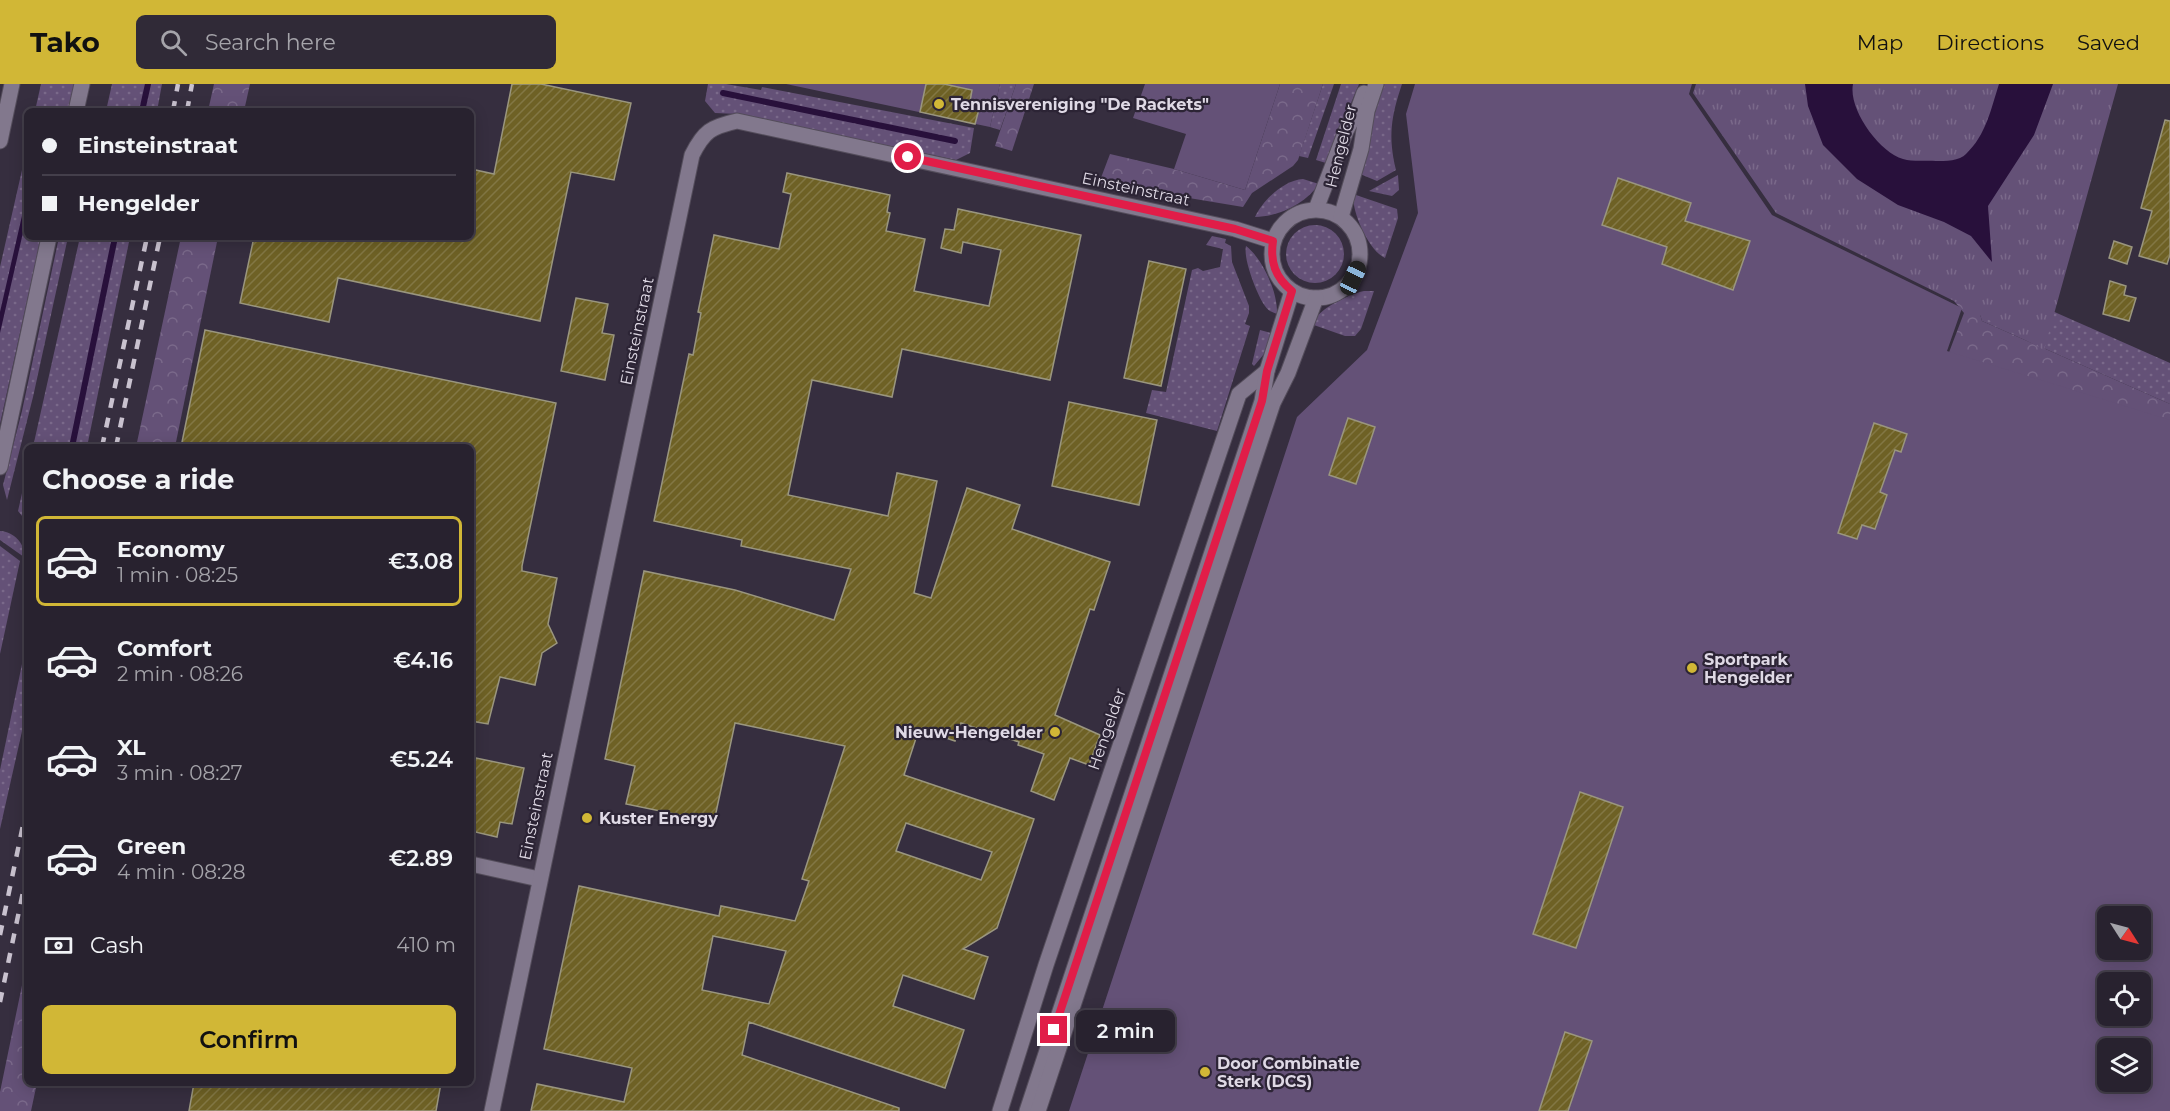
<!DOCTYPE html>
<html lang="en">
<head>
<meta charset="utf-8">
<style>
	body { margin:0; font-family:Montserrat,sans-serif; background:#302a37; color:#f1f3f6; height:100vh; display:flex; flex-direction:column; font-size:22px; white-space:nowrap }
	* { box-sizing:border-box; margin:0 }
	p { font-size:20px; color:#a5a4aa }
	.icon { flex:none; width:33px; height:33px; fill:none; stroke:currentColor; stroke-width:2; stroke-linecap:round; stroke-linejoin:round }
	.map { position:relative; flex:1; overflow:hidden }
	.sheet { position:absolute; left:24px; top:360px; width:450px; height:642px; display:flex; flex-direction:column; background:#28222f; border-radius:9px; box-shadow:0 3px 15px #0003,0 0 0 2px #443f4b }
	.sheet>* { flex:none }
	.top-card { position:absolute; left:24px; top:24px; width:450px; height:132px; border-radius:9px; box-shadow:0 3px 15px #0003,0 0 0 2px #443f4b; display:grid; align-content:center; height:132px; padding:0 18px; background:#28222f }
	.needle { width:39px; rotate:126deg }
	.fabs { position:absolute; left:2097px; top:822px; display:grid; gap:12px }
	.fabs a { display:grid; place-items:center; width:54px; height:54px; border-radius:9px; background:#28222f; box-shadow:0 3px 15px #0003,0 0 0 2px #443f4b; font-size:30px }
	.end { position:absolute; width:27px; height:27px; margin:-14px; border:8px solid #e11d48; background:#fff; box-shadow:0 0 0 3px #fff }
	.from { border-radius:50% }
	.bubble { position:absolute; height:42px; border-radius:9px; background:#28222f; box-shadow:0 3px 15px #0003,0 0 0 2px #443f4b; font-size:20px; font-weight:600; line-height:42px; text-align:center }
	.car { position:absolute; width:18px; height:36px; margin:-18px -9px; border-radius:8px; box-shadow:0 0 4px 2px #0007; background:linear-gradient(#222 24%,#8ab4d8 0 40%,#222 0 76%,#8ab4d8 0 86%,#222 0) }
	.top-card b { display:flex; align-items:center; gap:21px; height:57px; font-size:22px }
	.top-card b+b { border-top:2px solid #443f4b }
	.top-card i { width:15px; height:15px; background:#f1f3f6 }
	ul { padding:0; list-style:none }
	li { display:flex; align-items:center; gap:18px; height:90px; margin:0 12px 9px; padding:0 6px; border:3px solid transparent; border-radius:9px }
	li div { flex:1 }
	li b { display:block; font-size:22px }
	li em { font-style:normal; font-weight:600 }
	li.current { border-color:#d1b736 }
	li>.icon { width:54px; height:54px; stroke-width:1.5 }
	h2 { padding:0 18px; font-size:27px; line-height:72px }
	.pay { display:flex; align-items:center; gap:15px; height:66px; padding:0 18px; font-size:22px }
	.pay p { margin-inline-start:auto }
	.primary-button { display:flex; gap:12px; margin-top:auto; padding:12px 18px }
	.primary-button a { flex:1; height:69px; border-radius:9px; background:#d1b736; color:#111; font-size:24px; font-weight:600; line-height:69px; text-align:center }
	header { display:flex; align-items:center; gap:36px; box-sizing:border-box; height:84px; padding:0 30px; background:#d1b736; color:#111 }
	header strong { font-size:28px }
	nav { display:flex; gap:33px; margin-inline-start:auto; font-size:21px }
	.search { width:420px; height:54px; background:#302a37; display:flex; align-items:center; gap:15px; box-sizing:border-box; padding:0 21px; border-radius:9px; color:#a5a4aa; font-size:22px }
	.map>svg:first-child { display:block }
</style>
</head>
<body>
<header>
<strong>Tako</strong>
<div class="search"><svg class="icon" aria-label="search" viewBox="0 0 24 24"><circle cx="10" cy="10" r="6"/><path d="M15 15l6 6"/></svg>Search here</div>
<nav><a>Map</a><a>Directions</a><a>Saved</a></nav>
</header>
<div class="map">
<svg width="2170" height="1027" viewBox="0 0 2170 1027">
	<defs>
		<pattern id="grass-dots" width="8" height="8" patternUnits="userSpaceOnUse" patternTransform="scale(1.5)"><rect width="8" height="8" fill="#645177"/><path d="M2 2h.1M6 6h.1" fill="none" stroke="#7a698a" stroke-width="1.8" stroke-linecap="round"/></pattern>
		<pattern id="forest-crowns" width="20" height="18" patternUnits="userSpaceOnUse" patternTransform="scale(1.5)"><rect width="20" height="18" fill="#645177"/><path d="M2 6a3 3 0 1 1 6 0M12 15a3 3 0 1 1 6 0" fill="none" stroke="#7a698a"/></pattern>
		<pattern id="park-tufts" width="24" height="20" patternUnits="userSpaceOnUse" patternTransform="scale(1.5)"><rect width="24" height="20" fill="#645177"/><path d="M3 7l-1-3M5 7V3M7 7l1-3M15 17l-1-3M17 17v-4M19 17l1-3" fill="none" stroke="#7a698a"/></pattern>
		<pattern id="building-hatch" width="6" height="6" patternUnits="userSpaceOnUse" patternTransform="scale(1.5)"><rect width="6" height="6" fill="#6e6125"/><path d="M-1 1l2-2M0 6l6-6M5 7l2-2" fill="none" stroke="#827744"/></pattern>
	</defs>
	<rect width="100%" height="100%" fill="#362e3f"/>
	<!-- grass -->
	<g fill="url(#grass-dots)">
		<polygon points="41,0 74,0 68,27 35,27"/>
		<polygon points="112,0 162,0 157,27 106,27"/>
		<polygon points="708,0 726,0 761,6 762,3 974,44 970,69 956,76 737,30 715,29 705,17"/>
		<polygon points="1000,0 1016,0 1000,46 990,43"/>
		<polygon points="1323,0 1334,0 1308,74 1299,72"/>
		<polygon points="1341,0 1359,0 1326,79 1316,76"/>
		<path d="M1382,0H1402C1391,33 1388,52 1396,86L1377,97L1360,90Z"/>
		<polygon points="27,64 27,153 41,153 0,340 0,183"/>
		<polygon points="1398,91 1399,106 1392,112 1369,107"/>
		<path d="M1303,95L1319,100C1306,119 1279,133 1255,133C1263,116 1284,96 1303,95Z"/>
		<path d="M1353,110L1397,125L1398,134L1385,174C1368,166 1352,128 1353,110Z"/>
		<circle cx="1315" cy="170" r="29"/>
		<polygon points="1212,152 1226,155 1225,159 1231,162 1232,178 1249,222 1249,229 1245,240 1250,242 1217,347 1146,329 1152,306 1166,308 1192,186 1198,184 1203,187 1220,183 1223,165 1206,161"/>
		<polygon points="59,153 68,153 33,313 7,416 3,401 22,327"/>
		<polygon points="80,153 130,153 87,363 33,363"/>
		<path d="M1246,162C1263,175 1278,209 1277,230C1272,228 1268,227 1265,222C1257,211 1243,175 1246,162Z"/>
		<polygon points="1966,182 2050,226 2170,279 2170,320 1982,237"/>
		<path d="M1364,207H1374L1361,245L1355,252H1345L1311,240C1320,224 1347,211 1364,207Z"/>
		<polygon points="1260,246 1271,249 1264,270 1254,282 1252,280"/>
		<polygon points="27,387 27,438 18,427"/>
		<path d="M0,447C14,448 25,459 24,473L0,456Z"/>
		<polygon points="0,462 20,477 0,570"/>
		<polygon points="27,556 27,625 0,745 0,686"/>
	</g>
	<!-- forest -->
	<g fill="url(#forest-crowns)">
		<polygon points="214,0 250,0 244,27 208,27"/>
		<polygon points="1016,0 1034,0 1012,67 995,62"/>
		<polygon points="1280,0 1323,0 1298,76 1293,82 1252,109 1243,123 1099,99 1110,70 1174,85 1245,106"/>
		<polygon points="181,153 218,153 175,363 136,363"/>
		<polygon points="1966,183 1982,237 2170,320 2170,368 1948,271 1964,229 1954,217"/>
		<polygon points="27,877 27,999 37,999 31,1027 0,1027 0,1008"/>
	</g>
	<!-- park -->
	<polygon fill="url(#park-tufts)" points="1696,0 2118,0 2044,266 1954,217 1776,129 1693,9"/>
	<!-- pitch -->
	<g fill="#645177" fill-rule="evenodd">
		<polygon points="786,0 1000,0 990,43"/>
		<polygon points="1145,0 1280,0 1245,106 1174,85 1186,50 1133,34"/>
		<path d="M1415,0H1692L1689,10L1772,131L1962,224L1947,267L2170,336V1027H1069L1297,333L1367,266L1418,129L1406,30ZM2108,832H2140V866H2108ZM2108,898H2140V932H2108ZM2108,964H2140V998H2108Z"/>
	</g>
	<!-- water -->
	<g fill="#28103b">
		<path d="M1805,0H1853C1848,25 1879,68 1903,75C1913,78 1926,76 1936,77C1945,77 1960,77 1966,70C1986,51 1991,25 1999,0H2053L2034,51L1988,122L1992,178L1971,152L1944,138L1898,121L1857,95L1823,61L1808,22Z"/>
		<polygon points="27,110 27,131 0,249 0,228"/>
	</g>
	<g fill="none" stroke-linecap="round" stroke-linejoin="round">
		<!-- stream -->
		<g stroke="#28103b" stroke-width="6">
			<polyline points="723,9 955,57"/>
			<polyline points="142,27 148,0"/>
			<polyline points="72,363 115,153"/>
		</g>
	</g>
	<!-- building -->
	<g fill="url(#building-hatch)" stroke="#9a967f" stroke-width="1.5" fill-rule="evenodd">
		<polygon points="512,0 541,0 631,19 614,96 571,88 540,237 338,194 329,238 240,219 254,153 471,153 471,85 494,90"/>
		<polygon points="926,0 944,0 972,6 969,23 979,25 975,40 920,28"/>
		<polygon points="2165,36 2170,37 2170,171 2167,180 2139,172 2152,127 2141,124"/>
		<path d="M787,89L890,111L887,128L890,129L886,147L925,155L914,207L989,222L1001,166L963,158L961,169L941,164L945,145L954,146L958,125L1081,151L1050,296L902,265L892,313L812,296L788,411L888,432L897,389L937,397L914,509L931,514L967,404L1020,421L1012,445L1110,478L1094,526L1090,525L1055,631L1100,651L1089,681L1070,674L1054,716L1031,707L1044,670L1018,661L1019,658L961,639L955,657L919,645L904,691L1034,735L997,844L963,865L988,873L974,915L903,891L893,922L964,946L945,1004L749,938L742,971L899,1024V1027H531L537,1000L624,1018L632,984L544,965L579,802L719,832L721,822L795,837L809,797L802,795L845,662L735,639L714,738L626,720L635,682L605,675L644,487L735,506L834,536L851,485L741,462L742,456L654,437L689,270L693,271L701,229L698,228L714,151L779,165L791,110L783,108ZM906,739L992,768L981,796L896,767ZM713,852L786,867L769,920L702,906Z"/>
		<polygon points="1618,94 1691,119 1685,137 1750,157 1733,206 1662,180 1667,163 1602,141"/>
		<polygon points="2114,157 2132,163 2127,180 2109,174"/>
		<polygon points="1149,177 1186,185 1161,302 1124,294"/>
		<polygon points="2110,197 2126,202 2124,211 2136,214 2129,237 2103,230"/>
		<polygon points="576,214 608,220 602,249 614,251 605,296 561,287"/>
		<polygon points="205,246 556,319 522,482 522,487 557,494 548,540 557,559 542,569 535,601 500,593 488,640 471,637 471,363 181,363"/>
		<polygon points="1069,318 1157,336 1139,421 1052,402"/>
		<polygon points="1348,334 1375,343 1356,400 1329,391"/>
		<polygon points="1874,339 1907,350 1901,368 1895,366 1880,408 1887,411 1875,445 1862,441 1857,455 1838,449"/>
		<polygon points="471,673 524,684 512,740 500,738 497,753 471,747"/>
		<polygon points="1580,708 1623,723 1576,864 1533,850"/>
		<polygon points="1565,948 1592,957 1568,1027 1539,1027"/>
		<polygon points="194,999 441,999 436,1027 189,1027"/>
	</g>
	<g fill="none" stroke-linecap="round" stroke-linejoin="round">
		<!-- street casing -->
		<g stroke="#544d5b" stroke-width="17">
			<g id="street">
				<polyline points="0,57 12,0"/>
				<polyline points="471,780 539,795"/>
				<path d="M492,1027L692,71C704,47 711,43 737,37L1235,145L1273,157"/>
				<polyline points="1000,1027 1046,881 1239,310 1267,287"/>
			</g>
		</g>
		<!-- secondary casing -->
		<g stroke="#544d5b" stroke-width="17">
			<g id="secondary">
				<polyline points="76,27 82,0"/>
				<polyline points="1316,125 1346,47 1359,23 1364,9"/>
				<circle cx="1316" cy="170" r="44"/>
				<polyline points="1341,133 1361,65 1367,27 1376,0"/>
				<polyline points="0,383 49,153"/>
				<polyline points="1027,1027 1262,317 1267,287 1292,207"/>
				<polyline points="1038,1027 1273,319 1288,289 1316,214"/>
			</g>
		</g>
		<!-- street -->
		<use href="#street" stroke="#82788d" stroke-width="15"/>
		<!-- secondary -->
		<use href="#secondary" stroke="#82788d" stroke-width="15"/>
		<!-- rail -->
		<g stroke="#c9c2cf" stroke-width="4.5" stroke-dasharray="10 10" stroke-linecap="butt">
			<polyline points="173,27 178,0"/>
			<polyline points="187,27 192,0"/>
			<polyline points="102,363 147,153"/>
			<polyline points="116,363 160,153"/>
			<polyline points="0,851 27,722"/>
			<polyline points="0,918 27,789"/>
		</g>
	</g>
	<g fill="none" stroke-linecap="round" stroke-linejoin="round">
		<!-- route -->
		<path stroke="#e11d48" stroke-width="8" d="M908,73L1235,145L1273,157C1270,178 1275,193 1292,207L1267,287L1262,317L1054,946"/>
	</g>
	<!-- markers -->
	<g fill="#d1b736" stroke="#2c2435" stroke-width="2">
		<circle cx="939" cy="20" r="6"/>
		<circle cx="1692" cy="584" r="6"/>
		<circle cx="1055" cy="648" r="6"/>
		<circle cx="587" cy="734" r="6"/>
		<circle cx="1205" cy="988" r="6"/>
	</g>
	<g text-anchor="middle" dominant-baseline="central" stroke-width="4.5" stroke-linejoin="round" paint-order="stroke">
		<!-- poi labels -->
		<g font-size="16" font-weight="bold" fill="#dfd9e5" stroke="#2c2435" text-anchor="start">
			<text x="951" y="20">Tennisvereniging "De Rackets"</text>
			<text x="1704" y="575">Sportpark<tspan x="1704" dy="18">Hengelder</tspan></text>
			<text x="1043" y="648" text-anchor="end">Nieuw-Hengelder</text>
			<text x="599" y="734">Kuster Energy</text>
			<text x="1217" y="979">Door Combinatie<tspan x="1217" dy="18">Sterk (DCS)</tspan></text>
		</g>
		<!-- street labels -->
		<g font-size="16" fill="#dfd9e5" stroke="#2c2435">
			<text transform="translate(1341 62) rotate(-76)">Hengelder</text>
			<text transform="translate(1136 105) rotate(12)">Einsteinstraat</text>
			<text transform="translate(637 247) rotate(-78)">Einsteinstraat</text>
			<text transform="translate(1107 645) rotate(-71)">Hengelder</text>
			<text transform="translate(536 722) rotate(-78)">Einsteinstraat</text>
		</g>
	</g>
</svg>
<div class="fabs">
<a><svg class="needle" viewBox="-14 -14 28 28"><path d="M0-13l5 13h-10z" fill="#e53935"/><path d="M0 13l5-13h-10z" fill="#a5a4aa"/></svg></a>
<a><svg class="icon" aria-label="locate" viewBox="0 0 24 24"><circle cx="12" cy="12" r="6"/><path d="M12 2v4M12 18v4M2 12h4M18 12h4"/></svg></a>
<a><svg class="icon" aria-label="layers" viewBox="0 0 24 24"><path d="M12 4l9 5-9 5-9-5zM3 14l9 5 9-5"/></svg></a>
</div>
<i class="end from" style="left:908px;top:73px"></i>
<i class="end" style="left:1054px;top:946px"></i>
<div class="bubble" style="left:1076px;top:926px;width:99px">2 min</div>
<i class="car" style="left:1353px;top:194px;rotate:25deg"></i>
<div class="top-card">
<b><i class="from"></i>Einsteinstraat</b>
<b><i></i>Hengelder</b>
</div>
<section class="sheet">
<h2>Choose a ride</h2>
<ul>
<li class="current"><svg class="icon" aria-label="car" viewBox="0 0 24 24"><path d="M5 17H2v-5l4-1 3-4h7l3 4 3 1v5h-3M9 17h6M6 11h13"/><circle cx="7" cy="17" r="2"/><circle cx="17" cy="17" r="2"/></svg><div><b>Economy</b><p>1 min · 08:25</p></div><em>€3.08</em></li>
<li><svg class="icon" aria-label="car" viewBox="0 0 24 24"><path d="M5 17H2v-5l4-1 3-4h7l3 4 3 1v5h-3M9 17h6M6 11h13"/><circle cx="7" cy="17" r="2"/><circle cx="17" cy="17" r="2"/></svg><div><b>Comfort</b><p>2 min · 08:26</p></div><em>€4.16</em></li>
<li><svg class="icon" aria-label="car" viewBox="0 0 24 24"><path d="M5 17H2v-5l4-1 3-4h7l3 4 3 1v5h-3M9 17h6M6 11h13"/><circle cx="7" cy="17" r="2"/><circle cx="17" cy="17" r="2"/></svg><div><b>XL</b><p>3 min · 08:27</p></div><em>€5.24</em></li>
<li><svg class="icon" aria-label="car" viewBox="0 0 24 24"><path d="M5 17H2v-5l4-1 3-4h7l3 4 3 1v5h-3M9 17h6M6 11h13"/><circle cx="7" cy="17" r="2"/><circle cx="17" cy="17" r="2"/></svg><div><b>Green</b><p>4 min · 08:28</p></div><em>€2.89</em></li>
</ul>
<div class="pay"><svg class="icon" aria-label="cash" viewBox="0 0 24 24"><path d="M3 7h18v10H3z"/><circle cx="12" cy="12" r="2"/></svg>Cash<p>410 m</p></div>
<div class="primary-button"><a>Confirm</a></div>
</section>
</div>
</body>
</html>
